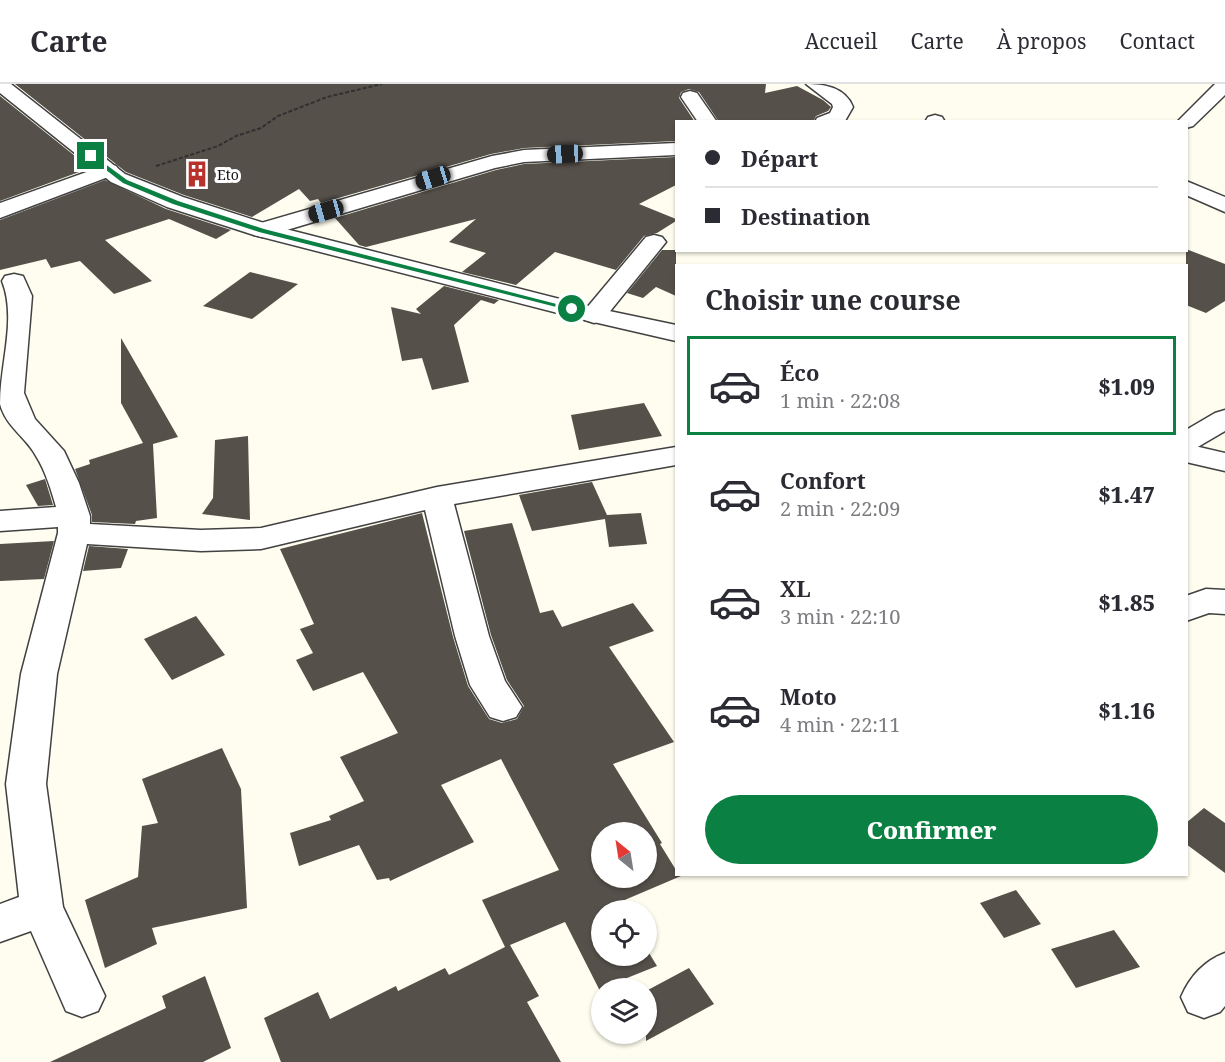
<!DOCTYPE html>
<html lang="fr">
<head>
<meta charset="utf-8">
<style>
	body { margin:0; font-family:"Noto Serif",serif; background:#f2f2f3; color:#2b2b33; height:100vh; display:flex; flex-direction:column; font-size:22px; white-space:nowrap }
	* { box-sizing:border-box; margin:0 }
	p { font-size:20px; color:#7c7c81 }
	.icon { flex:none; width:33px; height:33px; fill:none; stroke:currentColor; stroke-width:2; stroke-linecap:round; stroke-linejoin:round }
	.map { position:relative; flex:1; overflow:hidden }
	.side { position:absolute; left:675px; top:180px; width:513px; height:612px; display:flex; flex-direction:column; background:#fff; border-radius:0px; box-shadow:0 2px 4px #0004 }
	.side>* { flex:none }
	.banner { position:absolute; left:675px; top:36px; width:513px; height:132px; border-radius:0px; box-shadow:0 2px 4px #0004; display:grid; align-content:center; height:132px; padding:0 30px; background:#fff }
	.needle { width:39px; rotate:330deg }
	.fabs { position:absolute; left:591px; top:738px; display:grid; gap:12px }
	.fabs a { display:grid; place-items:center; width:66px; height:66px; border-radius:50%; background:#fff; box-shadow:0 2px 4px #0004; font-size:30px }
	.end { position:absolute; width:27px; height:27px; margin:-14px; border:8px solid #0b8043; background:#fff; box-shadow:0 0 0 3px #fff }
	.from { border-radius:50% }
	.car { position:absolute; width:18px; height:36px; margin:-18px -9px; border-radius:8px; box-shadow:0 0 4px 2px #0007; background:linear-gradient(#222 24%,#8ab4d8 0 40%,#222 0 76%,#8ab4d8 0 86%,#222 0) }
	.banner b { display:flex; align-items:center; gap:21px; height:57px; font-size:22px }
	.banner b+b { border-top:2px solid #e1e1e2 }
	.banner i { width:15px; height:15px; background:#2b2b33 }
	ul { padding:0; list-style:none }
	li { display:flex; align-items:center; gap:18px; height:99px; margin:0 12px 9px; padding:0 18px; border:3px solid transparent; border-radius:0px }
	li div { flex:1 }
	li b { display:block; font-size:22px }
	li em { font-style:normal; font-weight:800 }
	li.selected { border-color:#0b8043 }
	li>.icon { width:54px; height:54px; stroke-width:1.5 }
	h2 { padding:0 30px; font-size:27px; line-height:72px }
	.button { display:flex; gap:12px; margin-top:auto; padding:12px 30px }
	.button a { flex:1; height:69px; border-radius:36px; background:#0b8043; color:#fff; font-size:24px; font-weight:800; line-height:69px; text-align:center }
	header { display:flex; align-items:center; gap:36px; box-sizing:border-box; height:84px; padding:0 30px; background:#fff; border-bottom:2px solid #e1e1e2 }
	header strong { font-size:28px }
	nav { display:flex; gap:33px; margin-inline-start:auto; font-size:21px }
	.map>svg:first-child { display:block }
</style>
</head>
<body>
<header>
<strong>Carte</strong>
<nav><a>Accueil</a><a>Carte</a><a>À propos</a><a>Contact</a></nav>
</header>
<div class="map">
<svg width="1225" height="978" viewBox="0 0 1225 978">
	<rect width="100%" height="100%" fill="#fefdef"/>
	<!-- building -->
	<g fill="#56504a" fill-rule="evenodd">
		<polygon points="15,0 766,0 765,9 797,2 823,16 831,23 828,27 816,32 813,38 719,38 699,8 689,5 681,8 679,14 695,38 676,38 676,57 524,64 491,70 321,119 318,115 310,117 299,105 252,133 184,111 126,88"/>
		<polygon points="0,12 90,84 0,117"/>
		<polygon points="676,73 676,101 639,120 676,135 676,137 657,149 644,152 616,186 555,168 516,201 462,188 486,169 449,158 476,135 366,163 359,161 335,134 496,86 524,80"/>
		<polygon points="105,96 166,125 231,146 216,155 169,135 105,156 152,197 114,210 80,177 51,184 46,175 0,186 0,136"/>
		<polygon points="1186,165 1225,180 1225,217 1206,229 1186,221"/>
		<polygon points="662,166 676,166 676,212 656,203 643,214 627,209"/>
		<polygon points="250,188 298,200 252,235 203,222"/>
		<polygon points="444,202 499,216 494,220 481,216 454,241 469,298 432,306 422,274 402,277 391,223 421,230 416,225"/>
		<polygon points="121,254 178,353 153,360 157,434 136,437 135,440 92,438 92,431 75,385 90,380 89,376 143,359 121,319"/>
		<polygon points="644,319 662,352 579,366 571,331"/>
		<polygon points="248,352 250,436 202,430 213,414 215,356"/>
		<polygon points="45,395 53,421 38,422 26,401"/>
		<polygon points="592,398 607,431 641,429 647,460 609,463 605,435 532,447 519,411"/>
		<path d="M422,429L453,553L468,602L489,635L502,639L517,635L524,622L507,596L491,551L464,447L512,439L540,529L553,526L562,543L633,519L654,547L609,563L674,658L613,680L662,759L660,760L676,786V790L681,792L620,818L625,826H602V872H646V864L657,882L602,904L600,907L565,838L510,861L539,912L527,918L561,978H281L264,934L318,908L330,935L396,902L398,907L445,884L449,891L505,863L482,816L559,786L501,675L441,701L474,758L390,797L389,794L377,796L359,761L299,782L290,749L331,736L329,732L364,717L340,673L398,649L363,588L313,607L296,576L313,569L300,545L314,540L280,465ZM602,748H646V794H602Z"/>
		<polygon points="54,457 44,495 0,497 0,460"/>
		<polygon points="89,462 128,465 121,484 83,487"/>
		<polygon points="196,532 225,571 172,596 144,555"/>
		<polygon points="222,664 241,705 247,824 152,844 157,860 105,884 85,816 138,793 142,742 158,739 142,695"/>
		<polygon points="1204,724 1225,739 1225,789 1186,760 1186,739"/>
		<polygon points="1016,806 1041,840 1004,854 980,819"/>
		<polygon points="1114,846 1140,883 1076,904 1051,865"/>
		<polygon points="689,884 714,920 646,957 646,907"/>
		<polygon points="205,892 231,964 203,978 50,978 166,924 162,912"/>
	</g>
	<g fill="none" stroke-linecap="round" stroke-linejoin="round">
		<!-- minor casing -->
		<g stroke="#414141" stroke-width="3">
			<g id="minor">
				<path d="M806,0C824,0 845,3 853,23L845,37L815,38L817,34L830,29L833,23L832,20Z"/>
				<polygon points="1215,0 1225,0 1225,11 1193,42 1186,44 1186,38 1177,38"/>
				<polygon points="690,7 697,9 717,38 698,38 681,13 683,9"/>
				<polygon points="935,31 942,33 945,38 925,38 928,33"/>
				<polygon points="676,59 676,71 524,78 495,84 270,151 262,153 254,151 251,146 254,141 492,72 524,66"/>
				<polygon points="109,80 116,82 119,86 116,90 0,134 0,119"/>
				<polygon points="1186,97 1225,113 1225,128 1186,111"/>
				<polygon points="654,151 662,153 666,158 603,236 594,239 585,236 581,231 585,226 646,153"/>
				<path d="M14,190L23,192L32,212L24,309L35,335L64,367L79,399L90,432V440L201,446L261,444L437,403L676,363V381L454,420L489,552L505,597L522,623L516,633L503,637L490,633L470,601L455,552L425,426L261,465L201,467L87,460L57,590L46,700L63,823L105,912L98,927L82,933L66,927L31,847L0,858V820L19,813L6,700L21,590L58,449V443L0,447V427L56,423C51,406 46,388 36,372C26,353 6,343 0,320C0,279 17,235 2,197L5,192Z"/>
				<polygon points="1225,326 1225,347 1196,364 1186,367 1186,346 1215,329"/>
				<polygon points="1206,505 1225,506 1225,530 1209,529 1186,537 1186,512"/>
				<path d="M1225,869V922L1220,928L1204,934L1188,928L1181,913C1190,892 1204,877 1225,869Z"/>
			</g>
		</g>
		<!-- tertiary casing -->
		<g stroke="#414141" stroke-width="3">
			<g id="tertiary">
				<polygon points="0,0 11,0 125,90 183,113 270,141 595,224 676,241 676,257 585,236 254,151 167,123 111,98 0,9"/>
				<polygon points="1186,360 1225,369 1225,387 1186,378"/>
			</g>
		</g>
		<!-- path -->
		<polyline stroke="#303030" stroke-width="2" stroke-dasharray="4 2" stroke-linecap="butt" points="156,82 218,62 236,52 261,44 278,32 327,13 382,0"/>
		<!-- minor -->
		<use href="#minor" fill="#fff" fill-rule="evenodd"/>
		<!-- tertiary -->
		<use href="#tertiary" fill="#fff" fill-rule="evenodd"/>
	</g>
	<!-- route -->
	<polygon fill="#0b8043" points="89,71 93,71 127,96 178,117 264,145 576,225 572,227 259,148 173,120 123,99 89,73"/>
	<!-- icons -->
	<defs>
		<g id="building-bare" transform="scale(2.07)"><path d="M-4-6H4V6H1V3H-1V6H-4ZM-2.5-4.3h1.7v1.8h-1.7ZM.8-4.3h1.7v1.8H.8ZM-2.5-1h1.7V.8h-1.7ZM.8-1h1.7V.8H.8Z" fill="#b8312b" stroke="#fff" stroke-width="2.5" paint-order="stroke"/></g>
	</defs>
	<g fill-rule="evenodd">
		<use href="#building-bare" x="197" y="90"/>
	</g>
	<g text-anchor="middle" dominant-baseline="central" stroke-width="6" stroke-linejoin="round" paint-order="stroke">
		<!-- far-poi labels -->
		<g font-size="14" fill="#0e0e0e" stroke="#fff" text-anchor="start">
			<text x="217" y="90">Eto</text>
		</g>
	</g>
</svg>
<div class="fabs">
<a><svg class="needle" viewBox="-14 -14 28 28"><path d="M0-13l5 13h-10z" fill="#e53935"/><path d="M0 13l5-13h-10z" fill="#7c7c81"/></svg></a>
<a><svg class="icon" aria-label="locate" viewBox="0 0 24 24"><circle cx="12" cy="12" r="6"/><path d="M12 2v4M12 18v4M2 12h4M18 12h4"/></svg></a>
<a><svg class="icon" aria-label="layers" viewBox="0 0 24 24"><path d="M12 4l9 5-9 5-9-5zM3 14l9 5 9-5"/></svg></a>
</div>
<i class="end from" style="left:572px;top:225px"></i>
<i class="end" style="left:91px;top:72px"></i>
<i class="car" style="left:565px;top:70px;rotate:267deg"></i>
<i class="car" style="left:433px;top:94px;rotate:253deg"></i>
<i class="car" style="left:326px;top:127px;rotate:254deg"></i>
<div class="banner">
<b><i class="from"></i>Départ</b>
<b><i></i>Destination</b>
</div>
<section class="side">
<h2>Choisir une course</h2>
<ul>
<li class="selected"><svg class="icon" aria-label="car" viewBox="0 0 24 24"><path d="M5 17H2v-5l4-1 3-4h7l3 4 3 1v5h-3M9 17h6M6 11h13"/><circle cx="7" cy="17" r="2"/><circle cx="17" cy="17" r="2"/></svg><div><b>Éco</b><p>1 min · 22:08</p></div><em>$1.09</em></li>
<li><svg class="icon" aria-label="car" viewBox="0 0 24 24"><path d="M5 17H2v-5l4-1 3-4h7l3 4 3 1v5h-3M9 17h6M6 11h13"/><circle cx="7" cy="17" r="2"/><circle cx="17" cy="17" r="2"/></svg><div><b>Confort</b><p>2 min · 22:09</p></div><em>$1.47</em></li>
<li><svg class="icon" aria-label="car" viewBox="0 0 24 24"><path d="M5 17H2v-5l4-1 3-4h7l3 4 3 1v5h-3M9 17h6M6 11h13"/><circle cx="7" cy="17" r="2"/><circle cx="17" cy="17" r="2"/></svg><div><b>XL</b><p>3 min · 22:10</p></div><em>$1.85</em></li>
<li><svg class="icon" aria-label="car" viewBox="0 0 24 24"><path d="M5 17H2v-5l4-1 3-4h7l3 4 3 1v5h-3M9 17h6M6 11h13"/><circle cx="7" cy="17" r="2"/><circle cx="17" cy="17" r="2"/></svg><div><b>Moto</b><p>4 min · 22:11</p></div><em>$1.16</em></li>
</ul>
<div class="button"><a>Confirmer</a></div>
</section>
</div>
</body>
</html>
